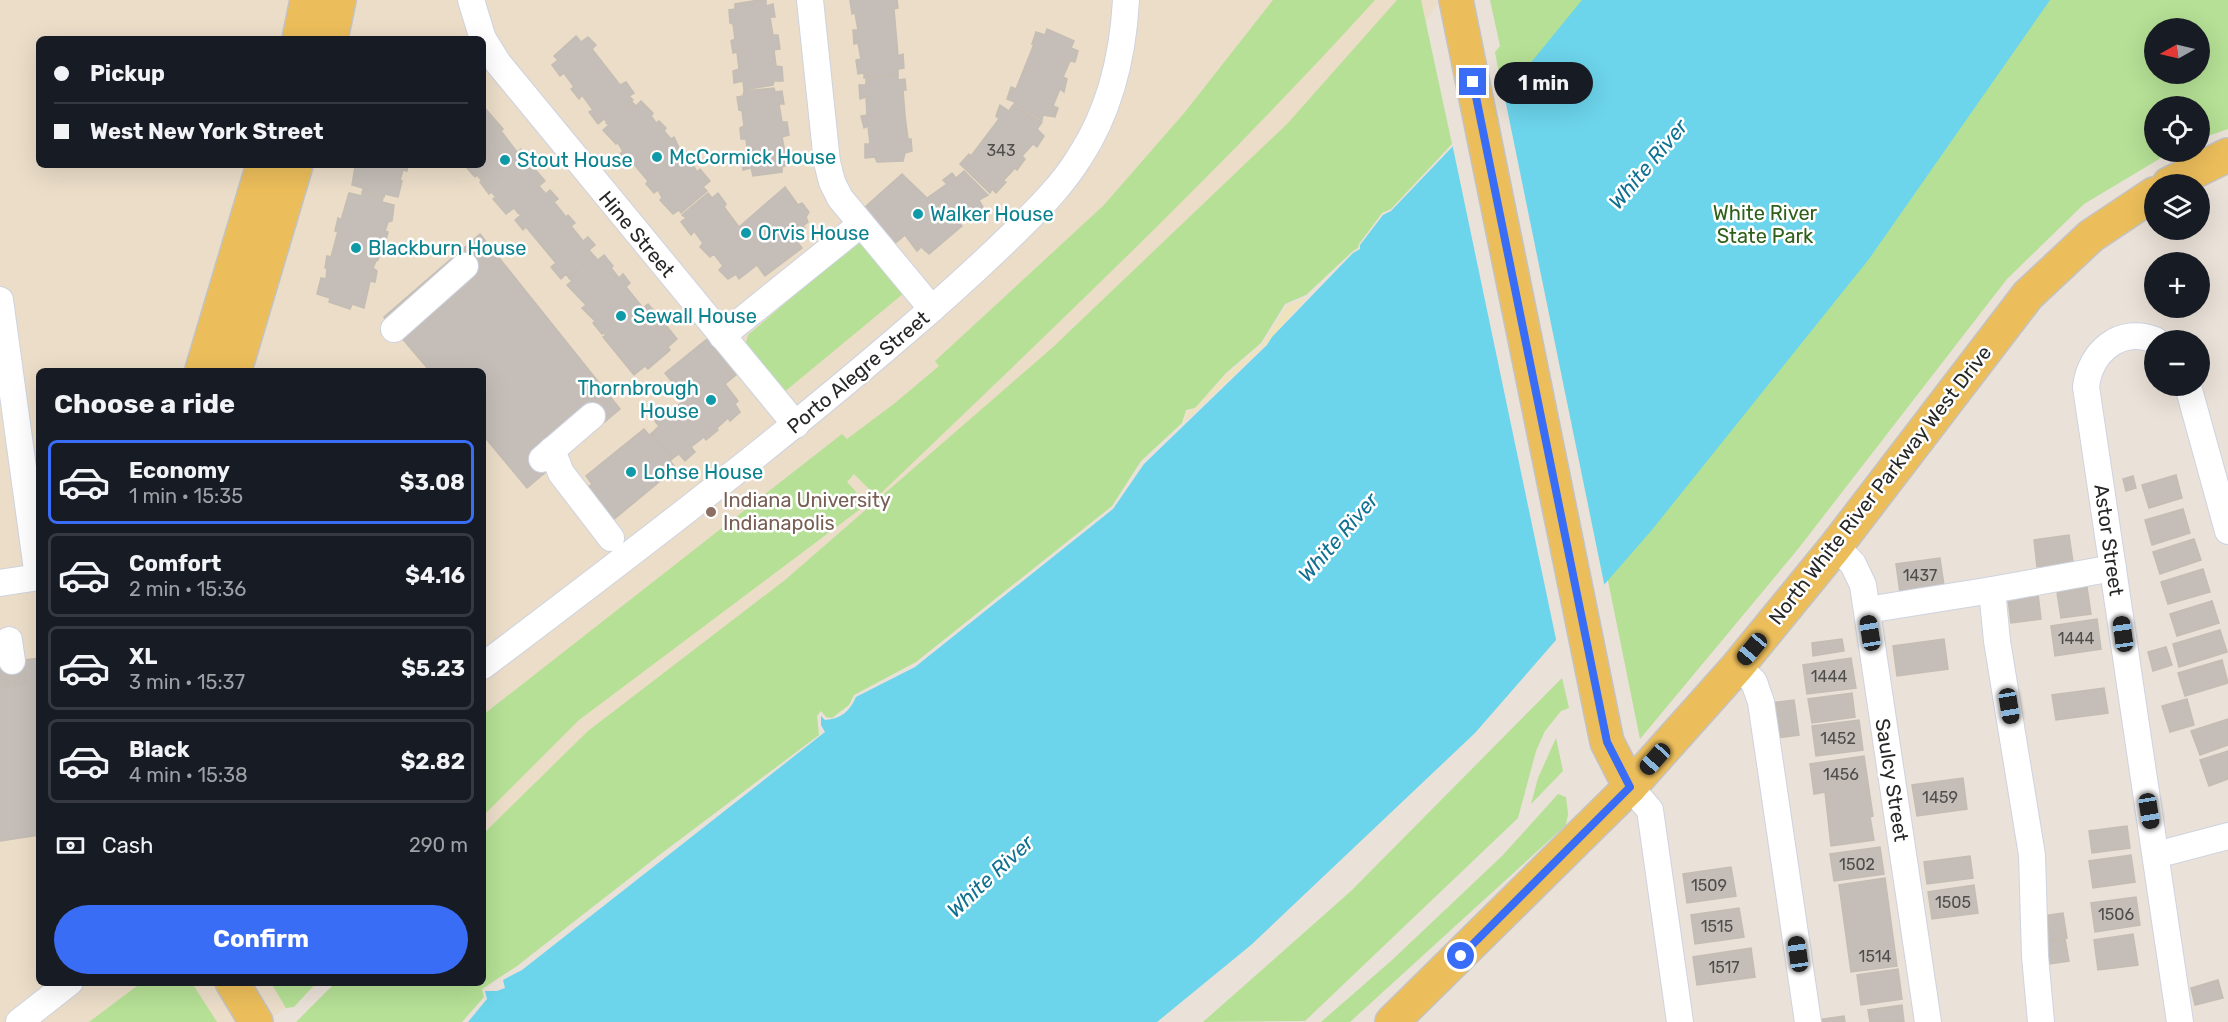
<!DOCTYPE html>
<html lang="en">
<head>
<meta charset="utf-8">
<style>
	body { margin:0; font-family:Rubik,sans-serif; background:#20242c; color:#f1f3f6; height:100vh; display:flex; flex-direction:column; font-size:22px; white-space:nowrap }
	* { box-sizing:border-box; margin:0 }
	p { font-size:20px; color:#9ea1a6 }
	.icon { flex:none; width:33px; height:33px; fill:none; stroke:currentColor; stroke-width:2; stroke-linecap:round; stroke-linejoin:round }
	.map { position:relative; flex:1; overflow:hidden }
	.panel { position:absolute; left:36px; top:368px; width:450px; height:618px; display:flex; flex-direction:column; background:#171b24; border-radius:9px; box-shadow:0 6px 24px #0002 }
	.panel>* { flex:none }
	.top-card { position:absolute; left:36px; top:36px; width:450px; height:132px; border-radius:9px; box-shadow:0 6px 24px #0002; display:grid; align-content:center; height:132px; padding:0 18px; background:#171b24 }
	.needle { width:39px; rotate:262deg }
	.buttons { position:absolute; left:2144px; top:18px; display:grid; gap:12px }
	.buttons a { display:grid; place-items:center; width:66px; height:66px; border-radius:50%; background:#171b24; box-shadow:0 6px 24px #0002; font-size:30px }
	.end { position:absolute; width:27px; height:27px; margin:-14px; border:8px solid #3a6df5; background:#fff; box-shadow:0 0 0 3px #fff }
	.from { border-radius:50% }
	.bubble { position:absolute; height:42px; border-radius:21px; background:#171b24; box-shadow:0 6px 24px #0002; font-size:20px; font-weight:700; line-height:42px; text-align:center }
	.car { position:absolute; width:18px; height:36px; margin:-18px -9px; border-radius:8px; box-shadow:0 0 4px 2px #0007; background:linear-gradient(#222 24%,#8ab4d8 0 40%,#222 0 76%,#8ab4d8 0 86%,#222 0) }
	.top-card b { display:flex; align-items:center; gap:21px; height:57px; font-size:22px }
	.top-card b+b { border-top:2px solid #363941 }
	.top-card i { width:15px; height:15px; background:#f1f3f6 }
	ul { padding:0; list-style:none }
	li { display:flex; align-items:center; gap:18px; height:84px; margin:0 12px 9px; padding:0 6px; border:3px solid #363941; border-radius:9px }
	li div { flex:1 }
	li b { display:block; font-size:22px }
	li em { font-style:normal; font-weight:700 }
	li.on { border-color:#3a6df5 }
	li>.icon { width:54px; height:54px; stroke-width:1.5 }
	h2 { padding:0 18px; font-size:27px; line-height:72px }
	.pay { display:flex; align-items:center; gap:15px; height:66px; padding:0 18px; font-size:22px }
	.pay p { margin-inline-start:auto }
	.button { display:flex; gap:12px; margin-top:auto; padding:12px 18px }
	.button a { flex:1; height:69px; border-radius:36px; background:#3a6df5; color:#fff; font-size:24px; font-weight:700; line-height:69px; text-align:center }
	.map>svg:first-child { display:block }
</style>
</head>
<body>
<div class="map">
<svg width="2228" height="1022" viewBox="0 0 2228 1022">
	<rect width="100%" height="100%" fill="#eae1d8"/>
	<!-- education -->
	<path fill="#ebddc8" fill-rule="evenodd" d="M0,0H1440L1327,170L483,866V370H39V982L321,983L266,1022H0ZM39,39H483V165H39Z"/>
	<!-- green -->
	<g fill="#b5e095" fill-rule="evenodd">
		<path d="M1273,0H1375C1217,174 1046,335 877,497L854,474L847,482L867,504L579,720L483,816V715L842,434L847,439L895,403L939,366L935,361L1104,205L1185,112Z"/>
		<polygon points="1397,0 1421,0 1452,144 1391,209 1382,213 1359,244 1358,248 1353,251 1306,295 1285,304 1261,343 1226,373 1195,408 1186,410 1182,423 1141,461 1112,506 916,662 854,695 849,705 832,718 826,717 821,711 817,716 819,735 658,856 517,966 482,989 484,997 462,1022 296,1022 335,983 483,982 483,834 588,731 785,580 1052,348 1288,123"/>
		<path d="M1490,0H2228V129L2199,139V106H2154V152H2171L2084,204L2007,279L1798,549L1640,739L1508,86L1502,89L1495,52L1500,46ZM2154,28H2199V74H2154Z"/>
		<polygon points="854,244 860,244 904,293 783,393 746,342 748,335"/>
		<polygon points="1562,678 1569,708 1561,711 1545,731 1536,751 1518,818 1305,1021 1203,1022 1351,891"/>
		<polygon points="1556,738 1563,771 1531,804 1538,778"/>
		<polygon points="1558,794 1566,797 1568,814 1566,825 1350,1022 1321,1022 1391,961 1502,856"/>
		<polygon points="141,983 192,983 217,1022 89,1022"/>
		<polygon points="271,983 316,983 294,1007 286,1008"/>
	</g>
	<!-- sand -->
	<polygon fill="#efe3bb" points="1307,297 1265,345 1184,422 1187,412 1196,408 1226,375 1262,345 1287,306"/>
	<!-- water -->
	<path fill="#6cd4eb" d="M1582,0H2050L1869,259L1651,531L1475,733L1251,945L1157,1022H468L487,999L485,991H497L505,988L503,980L522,970L825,732L821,725V716L825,720C841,719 850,711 856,697L915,667L1113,509L1144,464L1267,345L1272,337L1353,253L1360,249V245L1383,215L1391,211L1520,76Z"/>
	<!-- pier -->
	<polygon fill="#eae1d8" points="1503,89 1605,588 1557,644 1452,143"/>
	<!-- building -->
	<g fill="#c5beb8" stroke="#c4bdb3" stroke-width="1.5">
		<polygon points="759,0 766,0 766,6 773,4 775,17 770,17 773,35 778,35 780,49 774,50 776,66 782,67 783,81 774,81 773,85 744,90 743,81 734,83 733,71 739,69 737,52 733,53 731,41 735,39 733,24 730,23 729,10 735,9 735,4"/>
		<polygon points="850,0 897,0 898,8 894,9 898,56 903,54 904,68 898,69 898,73 864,78 864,73 858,74 856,60 861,59 858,43 854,44 853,30 858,30 855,13 852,14"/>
		<polygon points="1047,29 1074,41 1071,48 1078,51 1075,62 1070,61 1063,77 1067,79 1064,92 1060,89 1053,106 1058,108 1055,117 1043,115 1042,120 1014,104 1015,102 1007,99 1011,87 1016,89 1034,44 1032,44 1036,32 1045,35"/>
		<polygon points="576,36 581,42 588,37 596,45 592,49 620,85 626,82 634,93 629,96 633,100 606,121 604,119 598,124 589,112 593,110 582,95 579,99 571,89 574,87 564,73 560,76 552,65 558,60 554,56"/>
		<polygon points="898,74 898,80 905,79 906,90 903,90 905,116 908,139 911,139 912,151 905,153 903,161 877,162 875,157 865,158 865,144 870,144 868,126 864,128 861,116 867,115 866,97 860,99 859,85 866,85 866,79"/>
		<polygon points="774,88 775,92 782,91 784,104 779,104 782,122 787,122 789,135 782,137 785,153 791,152 793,163 782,167 782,172 753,176 751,168 743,170 742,158 748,156 746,139 741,139 740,128 744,126 742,111 739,110 737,97 743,96 744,91"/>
		<polygon points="641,101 653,113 651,116 656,123 659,121 666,128 664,131 671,139 674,137 682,154 686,151 694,160 692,163 697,172 700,169 710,181 703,187 707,191 681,213 679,210 673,214 660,200 662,198 658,190 654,193 646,184 648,181 632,162 629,164 620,154 623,151 618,143 616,144 603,130 609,125 606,123 632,102 636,106"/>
		<polygon points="1000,105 1009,111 1013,105 1042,122 1037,129 1044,136 1037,147 1033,144 1022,156 1025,159 1017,170 1015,168 1003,181 1006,182 996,193 992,189 990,193 960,164 969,154 971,156 999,119 996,116"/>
		<polygon points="483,106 503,129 501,131 517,152 521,149 528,158 525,161 532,170 534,168 545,181 539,186 544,192 518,213 514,208 506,214 493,199 496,197 491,192 489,194 480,182 482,181 477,175 475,177 467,168 468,165 483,165"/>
		<polygon points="358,165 408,165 407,171 403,170 400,180 402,181 398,197 385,194 384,197 363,191 363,188 352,185 355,167 358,167"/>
		<polygon points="964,171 988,195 979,200 983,207 974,216 969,211 959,223 962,226 929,254 921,247 917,251 905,235 893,245 865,207 902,174 927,198 947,184 943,180 952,173 956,178"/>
		<polygon points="785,187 798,205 802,203 809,212 806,217 808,222 803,226 805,228 793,236 802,248 765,276 757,265 739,279 736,274 728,279 719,270 723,266 714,254 710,257 700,247 703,243 694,231 691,235 681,222 686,218 682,215 708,193 712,198 718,193 726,204 724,207 739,227"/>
		<polygon points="550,190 558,199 554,202 566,217 568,215 575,223 571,226 583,241 588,237 595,245 589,250 595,257 569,278 566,274 561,279 551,267 556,263 526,227 523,230 515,220 521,215 518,213 544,192 545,194"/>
		<polygon points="362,192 383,198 382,202 394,205 392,221 388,222 385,231 388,232 385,244 381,245 378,260 376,261 373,268 377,271 375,282 370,281 364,308 352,304 350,309 329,302 330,298 317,294 321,278 326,279 327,268 325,268 327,256 331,257 338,231 335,231 338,218 341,220 349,193 362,196"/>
		<polygon points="480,234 620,409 527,488 483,435 483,370 429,370 384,317"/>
		<polygon points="604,255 613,266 611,268 619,278 623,274 630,283 626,287 643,308 648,304 655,312 652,315 658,322 661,319 677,339 668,347 670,350 648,369 645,366 634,375 603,337 606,335 604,333 602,334 593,323 595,321 582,308 586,305 567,285 572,281 569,278 595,257 598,260"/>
		<polygon points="707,339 736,375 725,384 738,401 735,404 740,412 730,421 728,418 717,428 718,430 706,440 704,437 691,447 695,452 685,461 679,454 673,458 652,433 659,426 655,421 662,415 664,417 686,399 665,373"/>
		<polygon points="644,429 649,435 652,433 673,458 670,461 676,468 613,520 587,488 592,484 586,476"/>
		<polygon points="2176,475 2182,498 2149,508 2142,485"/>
		<polygon points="2133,476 2136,488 2126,491 2123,479"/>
		<polygon points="2183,509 2190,533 2152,545 2145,520"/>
		<polygon points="2069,535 2073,562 2037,567 2034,540"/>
		<polygon points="2194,539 2201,560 2160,574 2153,552"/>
		<polygon points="1940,558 1944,586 1900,593 1896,564"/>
		<polygon points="2203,569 2210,592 2168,604 2161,582"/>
		<polygon points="2087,587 2091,614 2061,618 2057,592"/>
		<polygon points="2038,594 2041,619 2011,623 2008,599"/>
		<polygon points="2212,601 2219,623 2177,636 2170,614"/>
		<polygon points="2097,619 2101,649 2055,656 2051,626"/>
		<polygon points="2220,630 2227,652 2179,667 2173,644"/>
		<polygon points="1842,639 1844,651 1813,656 1812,643"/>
		<polygon points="1944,639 1948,669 1897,676 1893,646"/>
		<polygon points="2166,647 2172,665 2153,671 2148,652"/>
		<polygon points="39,658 39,835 0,841 0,663"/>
		<polygon points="1851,658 1856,688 1807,694 1803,665"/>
		<polygon points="2222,660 2228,683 2185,696 2178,673"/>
		<polygon points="2104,688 2108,713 2056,720 2052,695"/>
		<polygon points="1852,693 1855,717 1812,723 1808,699"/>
		<polygon points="2187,699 2194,725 2170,732 2162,706"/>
		<polygon points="1794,700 1799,735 1775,738 1770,703"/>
		<polygon points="2228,719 2228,745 2200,755 2191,731"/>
		<polygon points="1859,720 1863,750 1816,756 1812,726"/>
		<polygon points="2228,751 2228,779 2209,786 2200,760"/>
		<polygon points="1864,756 1873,816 1870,817 1874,840 1831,846 1825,792 1814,794 1810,764"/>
		<polygon points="1963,778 1967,809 1917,816 1912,785"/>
		<polygon points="2127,826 2130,848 2092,853 2089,831"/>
		<polygon points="1880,847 1884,874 1834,881 1830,854"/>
		<polygon points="2131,855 2135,882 2093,888 2089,861"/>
		<polygon points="1970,856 1973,878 1927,884 1924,862"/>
		<polygon points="1731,867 1736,896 1687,903 1683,874"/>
		<polygon points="1885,878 1897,966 1851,972 1839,885"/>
		<polygon points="1974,885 1978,913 1932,919 1928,892"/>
		<polygon points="2136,897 2140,925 2095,932 2091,903"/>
		<polygon points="1739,908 1744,937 1695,944 1691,915"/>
		<polygon points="2063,913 2067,938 2046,941 2043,916"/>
		<polygon points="2133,934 2138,965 2098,970 2094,940"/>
		<polygon points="2065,939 2069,961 2049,964 2045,942"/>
		<polygon points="1751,948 1755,977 1697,985 1693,957"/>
		<polygon points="1898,969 1902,999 1861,1005 1857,975"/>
		<polygon points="2218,980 2223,998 2195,1005 2191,988"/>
		<polygon points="1902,1005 1904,1022 1870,1022 1868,1010"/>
		<polygon points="1844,1016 1845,1022 1817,1022 1816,1020"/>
	</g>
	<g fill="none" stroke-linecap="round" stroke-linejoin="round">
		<!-- minor-tunnel -->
		<polyline stroke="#c3bcb5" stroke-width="26" stroke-dasharray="26 13" stroke-linecap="butt" points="12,661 16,695"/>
		<!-- minor casing -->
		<g stroke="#ced3e0" stroke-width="28">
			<g id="minor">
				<polyline points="471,0 483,39"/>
				<polyline points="810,0 827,162 832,182 840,198 932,309"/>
				<polyline points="483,39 498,63 796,425"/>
				<polyline points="0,300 38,577"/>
				<polyline points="394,329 465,266"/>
				<polyline points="722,336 861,224"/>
				<path d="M2155,340C2120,326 2090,352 2086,387L2180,1022"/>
				<polyline points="2188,386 2228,531"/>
				<polyline points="552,450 561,473 611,538"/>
				<polyline points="542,459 592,416"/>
				<polyline points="1836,546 1853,564 1863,585 1928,1022"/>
				<polyline points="0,583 39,577"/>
				<polyline points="1867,610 1992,590"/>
				<polyline points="9,640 12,661"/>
				<path d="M483,666C623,560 763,454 896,340C936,306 975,271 1013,234C1037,210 1061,187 1079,158C1110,111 1123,56 1126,0"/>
				<polyline points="1738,666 1754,682 1761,702 1808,1022"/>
				<polyline points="1630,787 1650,810 1680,1022"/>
				<polyline points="2156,855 2228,836"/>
				<polyline points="19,1022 70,982"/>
				<polyline points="2041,1022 2035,956 2032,855 1997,641 1992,590 2113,568"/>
			</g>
		</g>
		<!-- major casing -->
		<g stroke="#c3c3c3" stroke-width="36">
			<g id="major">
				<polyline points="1456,0 1607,742 1630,787"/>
				<polyline points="299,39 307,0"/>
				<polyline points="331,39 339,0"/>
				<polyline points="2169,184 2228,155"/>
				<polyline points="202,370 263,165"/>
				<polyline points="235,370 296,165"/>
				<polyline points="232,982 256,1022"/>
				<polyline points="1392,1022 1630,787 1738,666 1836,546 2028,295 2091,236 2154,194"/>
			</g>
		</g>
		<!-- minor -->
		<use href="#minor" stroke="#fff" stroke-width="26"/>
		<!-- major -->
		<use href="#major" stroke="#ecbe5b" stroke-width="33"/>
	</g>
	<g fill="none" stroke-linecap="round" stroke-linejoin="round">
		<!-- route -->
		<polyline stroke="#3a6df5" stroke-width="8" points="1461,956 1630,787 1607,742 1473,82"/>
	</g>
	<!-- markers -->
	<g fill="#0f9aa8" stroke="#fff" stroke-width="2">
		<circle cx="657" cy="157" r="6"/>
		<circle cx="505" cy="160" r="6"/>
		<circle cx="918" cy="214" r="6"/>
		<circle cx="746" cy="233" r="6"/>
		<circle cx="356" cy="248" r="6"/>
		<circle cx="621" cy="316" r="6"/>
		<circle cx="711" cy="400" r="6"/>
		<circle cx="631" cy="472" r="6"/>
	</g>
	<circle fill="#8d6e63" stroke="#fff" stroke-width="2" cx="711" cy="512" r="6"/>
	<g text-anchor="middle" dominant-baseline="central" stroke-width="5" stroke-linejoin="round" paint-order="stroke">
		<!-- number labels -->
		<g font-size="16" fill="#4e4d4b">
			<text x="1001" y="150">343</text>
			<text x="1920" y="575">1437</text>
			<text x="2076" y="638">1444</text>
			<text x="1829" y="676">1444</text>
			<text x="1838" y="738">1452</text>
			<text x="1841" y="774">1456</text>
			<text x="1940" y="797">1459</text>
			<text x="1857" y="864">1502</text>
			<text x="1709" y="885">1509</text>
			<text x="1953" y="902">1505</text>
			<text x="2116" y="914">1506</text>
			<text x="1717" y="926">1515</text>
			<text x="1875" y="956">1514</text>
			<text x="1724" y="967">1517</text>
		</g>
		<!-- culture labels -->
		<g font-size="20" fill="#0d838f" stroke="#fff" text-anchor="start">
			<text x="669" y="157">McCormick House</text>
			<text x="517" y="160">Stout House</text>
			<text x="930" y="214">Walker House</text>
			<text x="758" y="233">Orvis House</text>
			<text x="368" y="248">Blackburn House</text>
			<text x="633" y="316">Sewall House</text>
			<text x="699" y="388" text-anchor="end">Thornbrough<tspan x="699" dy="23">House</tspan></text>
			<text x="643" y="472">Lohse House</text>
		</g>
		<!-- park labels -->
		<g font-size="20" fill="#2f601a" stroke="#fff">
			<text x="1765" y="213">White River<tspan x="1765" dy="23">State Park</tspan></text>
		</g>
		<!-- street labels -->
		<g font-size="20" fill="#272727" stroke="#fff">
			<text transform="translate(637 234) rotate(50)">Hine Street</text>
			<text transform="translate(858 372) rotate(-40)">Porto Alegre Street</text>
			<text transform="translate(1880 485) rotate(-52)">North White River Parkway West Drive</text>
			<text transform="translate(2109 540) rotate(82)">Astor Street</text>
			<text transform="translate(1892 780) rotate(81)">Saulcy Street</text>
		</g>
		<!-- education labels -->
		<g font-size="20" fill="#785e54" stroke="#fff" text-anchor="start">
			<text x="723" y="500">Indiana University<tspan x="723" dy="23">Indianapolis</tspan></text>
		</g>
		<!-- water labels -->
		<g font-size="21" font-style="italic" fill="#107092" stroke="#fff">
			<text transform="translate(1648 164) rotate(-50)">White River</text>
			<text transform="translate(1338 537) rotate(-49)">White River</text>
			<text transform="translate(990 876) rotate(-43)">White River</text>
		</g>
	</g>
</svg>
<div class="buttons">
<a><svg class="needle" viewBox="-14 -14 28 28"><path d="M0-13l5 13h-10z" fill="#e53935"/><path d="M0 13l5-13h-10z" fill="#9ea1a6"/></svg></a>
<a><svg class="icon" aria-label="locate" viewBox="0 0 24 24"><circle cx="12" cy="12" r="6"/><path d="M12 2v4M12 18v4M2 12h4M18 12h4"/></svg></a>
<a><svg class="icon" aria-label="layers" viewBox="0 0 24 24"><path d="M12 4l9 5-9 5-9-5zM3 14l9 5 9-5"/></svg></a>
<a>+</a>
<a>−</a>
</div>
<i class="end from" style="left:1461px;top:956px"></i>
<i class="end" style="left:1473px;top:82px"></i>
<div class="bubble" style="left:1494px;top:62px;width:99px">1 min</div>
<i class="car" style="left:1870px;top:633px;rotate:351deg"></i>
<i class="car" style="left:2123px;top:634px;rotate:352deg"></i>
<i class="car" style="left:1752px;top:649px;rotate:220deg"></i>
<i class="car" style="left:2009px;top:706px;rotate:171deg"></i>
<i class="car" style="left:1655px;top:759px;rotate:222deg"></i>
<i class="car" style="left:2149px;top:811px;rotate:171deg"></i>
<i class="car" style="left:1798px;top:954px;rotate:352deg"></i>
<div class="top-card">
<b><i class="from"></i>Pickup</b>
<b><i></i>West New York Street</b>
</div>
<section class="panel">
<h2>Choose a ride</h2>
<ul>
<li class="on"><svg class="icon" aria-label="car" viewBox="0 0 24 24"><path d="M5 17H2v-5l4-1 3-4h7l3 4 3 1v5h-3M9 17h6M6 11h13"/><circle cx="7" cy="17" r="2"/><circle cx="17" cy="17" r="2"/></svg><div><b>Economy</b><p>1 min · 15:35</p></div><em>$3.08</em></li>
<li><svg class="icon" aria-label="car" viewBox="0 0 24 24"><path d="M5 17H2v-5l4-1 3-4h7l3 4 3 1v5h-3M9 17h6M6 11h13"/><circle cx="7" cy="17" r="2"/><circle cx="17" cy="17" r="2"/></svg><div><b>Comfort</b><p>2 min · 15:36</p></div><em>$4.16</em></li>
<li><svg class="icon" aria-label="car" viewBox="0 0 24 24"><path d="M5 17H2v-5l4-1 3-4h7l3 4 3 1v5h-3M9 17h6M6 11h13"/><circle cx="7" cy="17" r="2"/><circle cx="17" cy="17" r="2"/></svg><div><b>XL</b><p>3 min · 15:37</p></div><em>$5.23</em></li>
<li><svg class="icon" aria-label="car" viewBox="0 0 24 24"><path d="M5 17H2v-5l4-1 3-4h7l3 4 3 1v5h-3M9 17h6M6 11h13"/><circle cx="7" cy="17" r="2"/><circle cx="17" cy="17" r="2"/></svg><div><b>Black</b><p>4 min · 15:38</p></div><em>$2.82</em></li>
</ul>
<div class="pay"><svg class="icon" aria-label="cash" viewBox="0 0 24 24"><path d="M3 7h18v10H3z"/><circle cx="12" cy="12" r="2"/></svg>Cash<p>290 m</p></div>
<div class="button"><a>Confirm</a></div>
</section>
</div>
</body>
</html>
